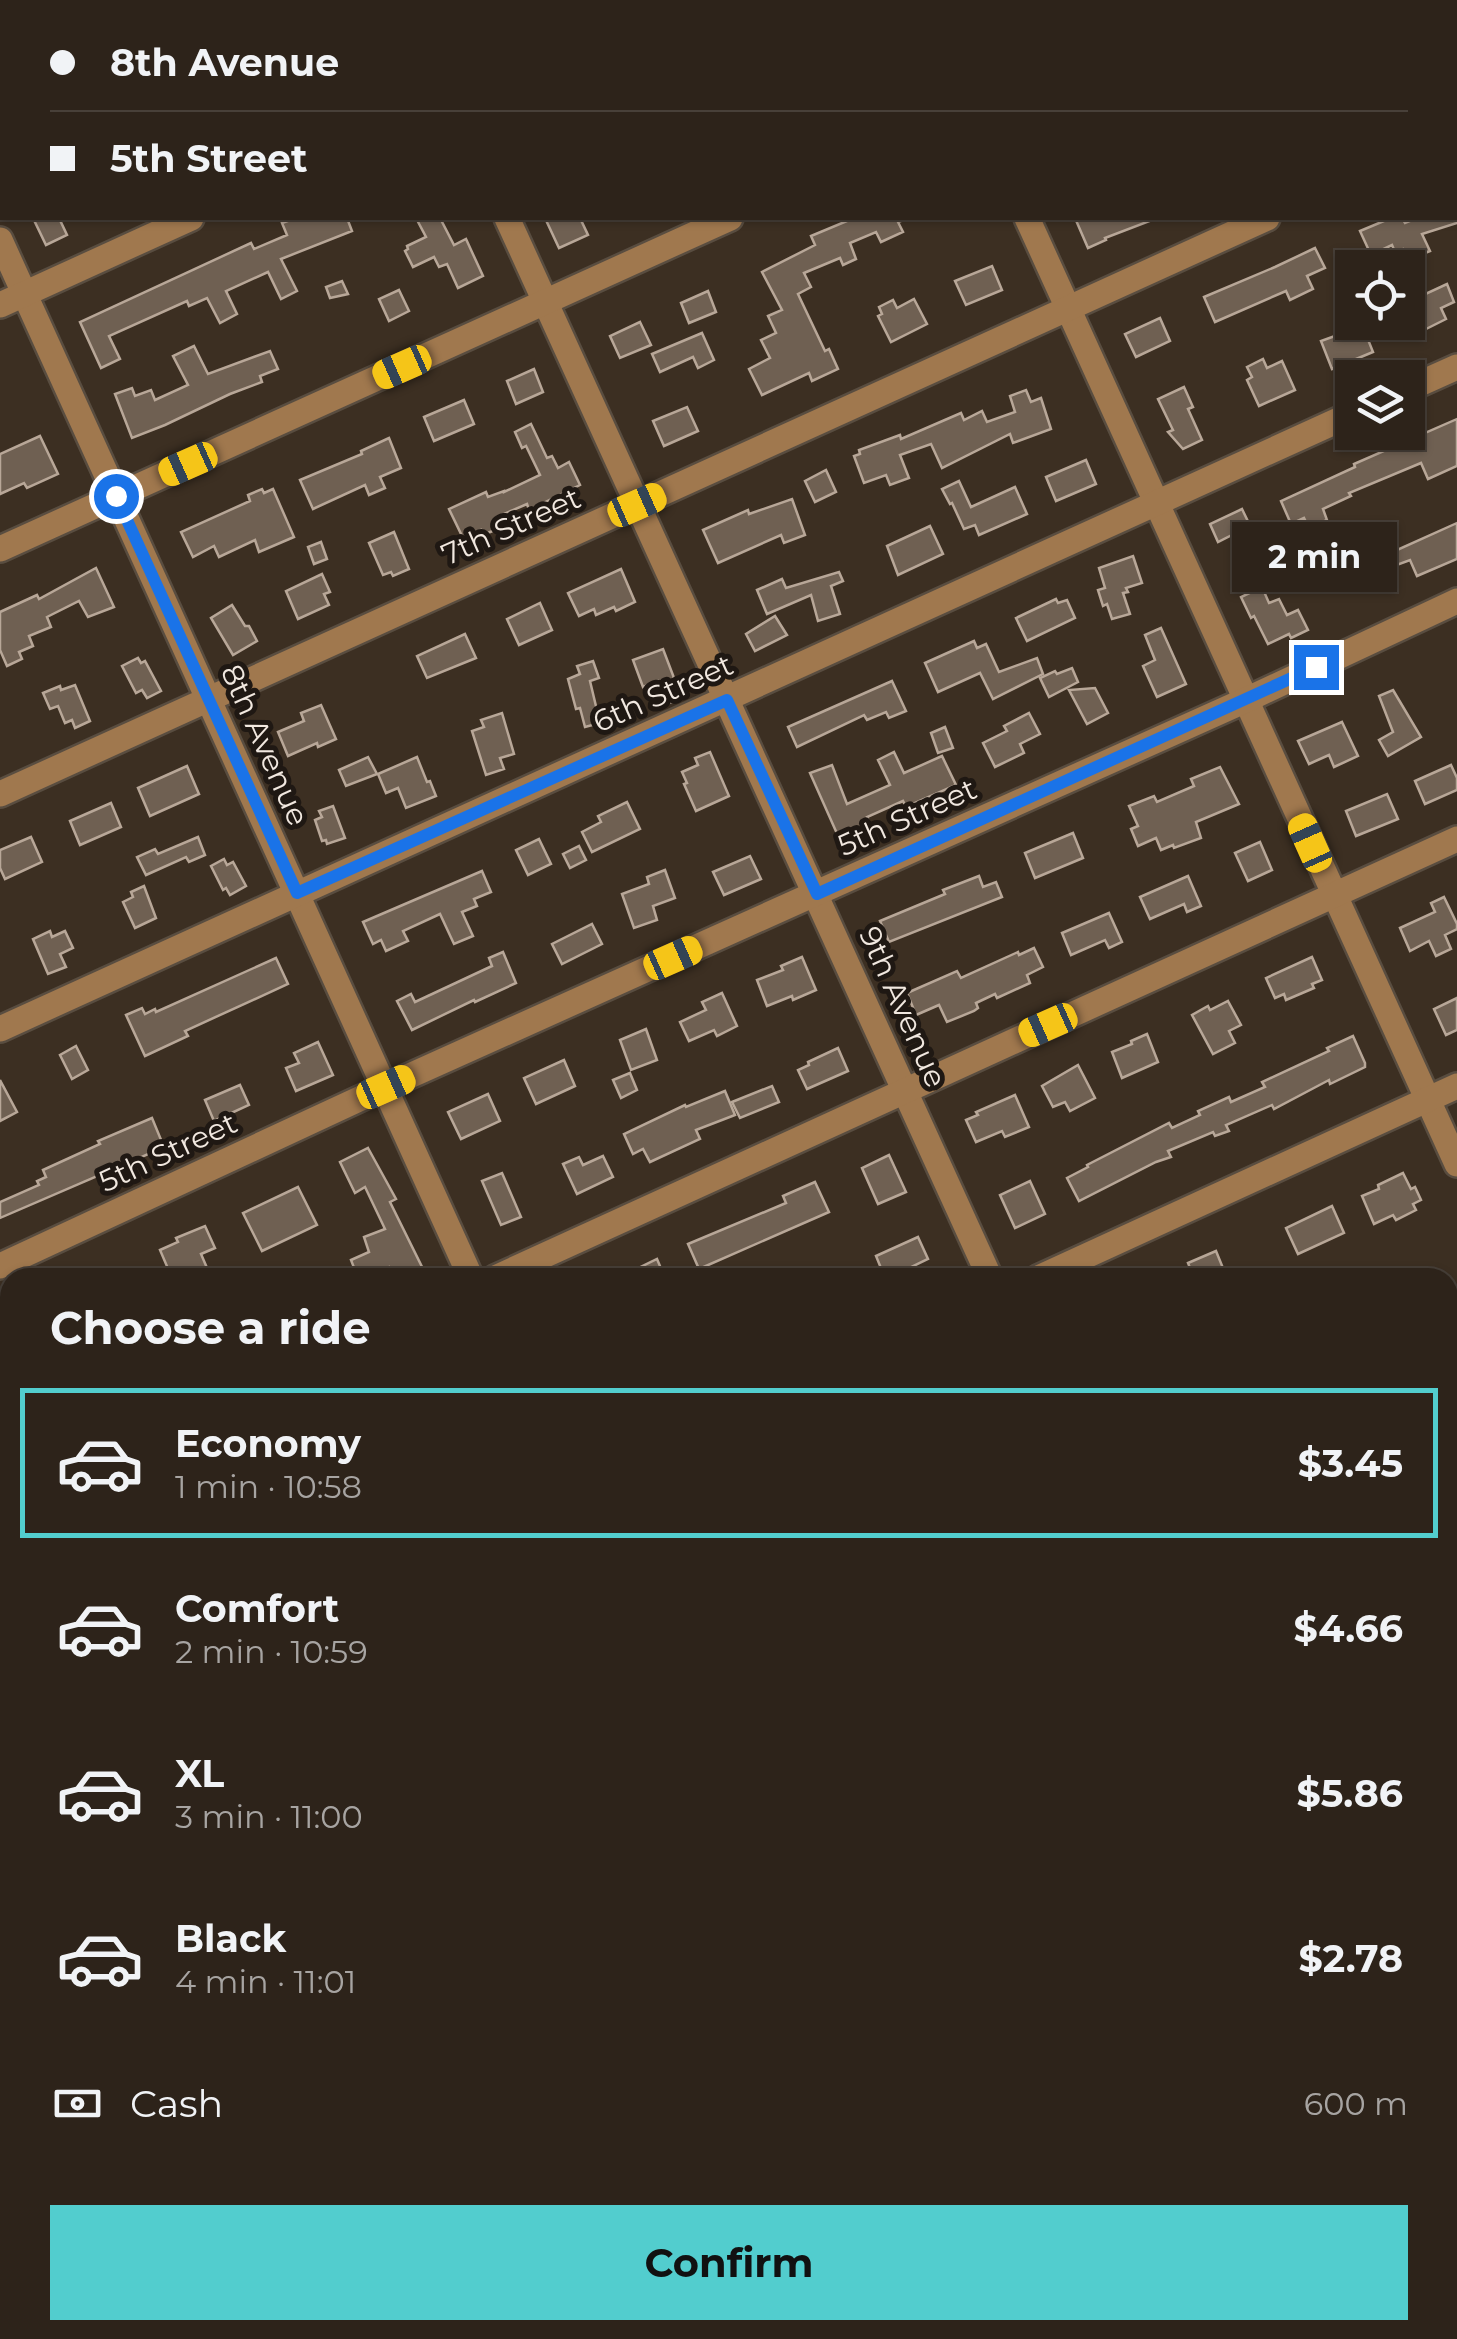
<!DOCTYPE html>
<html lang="en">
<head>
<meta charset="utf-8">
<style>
	body { margin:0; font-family:Montserrat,sans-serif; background:#352b23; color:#f1f3f6; height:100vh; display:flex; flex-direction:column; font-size:38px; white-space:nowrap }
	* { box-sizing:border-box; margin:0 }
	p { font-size:32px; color:#a7a4a2 }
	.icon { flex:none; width:55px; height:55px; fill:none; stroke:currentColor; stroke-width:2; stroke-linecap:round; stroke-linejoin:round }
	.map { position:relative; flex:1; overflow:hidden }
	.sheet { position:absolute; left:0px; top:1268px; width:1458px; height:1072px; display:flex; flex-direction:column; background:#2d231a; border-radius:30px 30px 0 0; box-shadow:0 2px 8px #0004,0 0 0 2px #484039 }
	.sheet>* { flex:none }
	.guide { position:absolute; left:0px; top:0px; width:1458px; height:220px; box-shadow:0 2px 8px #0004,0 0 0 2px #484039; display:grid; align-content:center; height:220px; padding:0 50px; background:#2d231a }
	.fabs { position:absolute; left:1335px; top:250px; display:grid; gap:20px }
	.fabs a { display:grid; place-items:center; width:90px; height:90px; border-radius:0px; background:#2d231a; box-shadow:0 2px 8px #0004,0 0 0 2px #484039; font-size:50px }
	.end { position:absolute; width:45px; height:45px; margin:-22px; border:12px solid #1a73e8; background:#fff; box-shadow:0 0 0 5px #fff }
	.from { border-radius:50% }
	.bubble { position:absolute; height:70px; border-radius:0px; background:#2d231a; box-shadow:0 2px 8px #0004,0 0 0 2px #484039; font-size:32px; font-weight:700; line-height:70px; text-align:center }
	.car { position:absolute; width:30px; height:60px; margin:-30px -15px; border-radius:12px; box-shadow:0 0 8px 2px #0007; background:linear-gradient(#f5c518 24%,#345 0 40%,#f5c518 0 76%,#345 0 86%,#f5c518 0) }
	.guide b { display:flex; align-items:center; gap:35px; height:95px; font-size:38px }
	.guide b+b { border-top:2px solid #484039 }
	.guide i { width:25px; height:25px; background:#f1f3f6 }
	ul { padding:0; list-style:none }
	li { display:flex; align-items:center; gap:30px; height:150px; margin:0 20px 15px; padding:0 30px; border:5px solid transparent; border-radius:0px }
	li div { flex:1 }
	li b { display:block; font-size:38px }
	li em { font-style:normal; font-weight:700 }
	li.selected { border-color:#52cdce }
	li>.icon { width:90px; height:90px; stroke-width:1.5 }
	h2 { padding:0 50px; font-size:45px; line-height:120px }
	.pay { display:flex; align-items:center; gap:25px; height:110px; padding:0 50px; font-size:38px }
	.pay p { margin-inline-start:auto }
	.primary-button { display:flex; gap:20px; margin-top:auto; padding:20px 50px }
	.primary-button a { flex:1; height:115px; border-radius:0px; background:#52cdce; color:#111; font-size:40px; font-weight:700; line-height:115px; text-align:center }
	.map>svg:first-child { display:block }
</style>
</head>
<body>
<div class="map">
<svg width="1457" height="2339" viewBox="0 0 1457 2339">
	<rect width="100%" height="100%" fill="#3c2f22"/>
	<!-- building -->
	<g fill="#6f6052" stroke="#b8a798" stroke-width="2.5">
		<polygon points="33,218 59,218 67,235 46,245"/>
		<polygon points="296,218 347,218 352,231 281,259 297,291 281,299 268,272 226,291 237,314 220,323 207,298 189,306 187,301 109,336 120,359 101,368 80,322 251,243 254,249 287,235 282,223"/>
		<polygon points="416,218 440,218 454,245 466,239 483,276 458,288 447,264 439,267 434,257 413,267 405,251 408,249 407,246 426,237"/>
		<polygon points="545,218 580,218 588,235 559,248"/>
		<polygon points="854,218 909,218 898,222 903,232 881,242 876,232 850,243 856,259 843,265 840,258 804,273 811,287 798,294 825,351 829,349 838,369 812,381 809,373 762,395 749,369 770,358 761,340 776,333 768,316 782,310 762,272 815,245 811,236"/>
		<polygon points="1075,218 1155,218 1155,219 1105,238 1106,240 1088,248"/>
		<polygon points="1391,218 1402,218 1405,223 1417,218 1457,218 1457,223 1422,234 1430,251 1408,260 1403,249 1395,252 1392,245 1371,255 1360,231"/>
		<polygon points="1315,248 1325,268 1307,276 1313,289 1290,300 1286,291 1215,322 1204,297 1275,267"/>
		<polygon points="992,266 1002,290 966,305 955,281"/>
		<polygon points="342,281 348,294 330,298 326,287"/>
		<polygon points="1447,284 1454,302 1441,308 1446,319 1408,338 1408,302"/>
		<polygon points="399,290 409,311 389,321 379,299"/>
		<polygon points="708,291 716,312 689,323 681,303"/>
		<polygon points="914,299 927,324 891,342 878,316 882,314 879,307 893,300 897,308"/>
		<polygon points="1160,318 1170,341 1136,357 1125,334"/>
		<polygon points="640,322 651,345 620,358 610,336"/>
		<polygon points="1342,322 1361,322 1373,352 1332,369 1321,341 1346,332"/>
		<polygon points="702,333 714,360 698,368 693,357 660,372 652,354"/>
		<polygon points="194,346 208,374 270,351 278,369 260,376 262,382 230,394 165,425 132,438 115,394 132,388 135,396 151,390 155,400 188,385 173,356"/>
		<polygon points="1263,359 1267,368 1282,361 1295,390 1259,406 1247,380 1252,377 1247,367"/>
		<polygon points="534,369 543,392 516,404 507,381"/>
		<polygon points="1184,387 1193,407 1188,409 1202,440 1183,449 1168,432 1173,430 1158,399"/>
		<polygon points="1026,390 1031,402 1041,398 1051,429 1013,443 1010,434 942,468 931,444 900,455 909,478 890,485 886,475 864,483 854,456 860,454 859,450 900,435 901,439 961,413 964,420 982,411 987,422 1015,412 1010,396"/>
		<polygon points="464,400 474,424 434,441 424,417"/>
		<polygon points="687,407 698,431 664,446 653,421"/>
		<polygon points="1457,419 1457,466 1428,479 1421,463 1349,493 1351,496 1323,509 1327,520 1309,528 1304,518 1291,524 1281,501 1355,467 1354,464"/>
		<polygon points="531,424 547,458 552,456 558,468 569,462 580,485 529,510 527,504 497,517 502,527 483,535 481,530 463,538 449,509 486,492 488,497 504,491 504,492 540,475 526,446 522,448 515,432"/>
		<polygon points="40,436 58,474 27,488 24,483 0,494 0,454"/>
		<polygon points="389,438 401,468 380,477 385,488 369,495 365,485 313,509 300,480 362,454 361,451"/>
		<polygon points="1086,460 1096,484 1056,501 1046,477"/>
		<polygon points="826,470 836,492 815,502 805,481"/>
		<polygon points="959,481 971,507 1015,487 1027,514 979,535 975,525 964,529 952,503 950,504 942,489"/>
		<polygon points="262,489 264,493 273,489 294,537 259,552 255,540 219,557 214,546 193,557 181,532 250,501 248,495"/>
		<polygon points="792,499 805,535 784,543 781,535 718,563 703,530 748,510 749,514"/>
		<polygon points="1242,509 1256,538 1239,546 1234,534 1218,542 1210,524"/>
		<polygon points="1457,523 1457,559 1417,576 1410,560 1364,577 1365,579 1345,588 1334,561 1365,548 1359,533 1375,527 1386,555"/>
		<polygon points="930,526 943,554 898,575 887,546"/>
		<polygon points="394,532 409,569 393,576 391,572 383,575 369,543"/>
		<polygon points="321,542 327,559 314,564 308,547"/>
		<polygon points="1133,556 1142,583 1126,588 1128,592 1123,593 1130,614 1112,619 1107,604 1103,606 1098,590 1105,588 1099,568"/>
		<polygon points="96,568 114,607 88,617 79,601 47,617 51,627 29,636 33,646 19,652 22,659 7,666 0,650 0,612 37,595 39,599"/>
		<polygon points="621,569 635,602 616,611 614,607 596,615 594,609 579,616 568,593"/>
		<polygon points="839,572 843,581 831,586 840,614 818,621 811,595 767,614 757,590 782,579 786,588"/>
		<polygon points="322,574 330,592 324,594 329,605 298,619 286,591"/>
		<polygon points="1262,587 1269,603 1279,599 1287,615 1298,610 1308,630 1291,638 1289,634 1268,644 1254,616 1251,618 1241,597"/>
		<polygon points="1056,599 1058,603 1067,600 1075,618 1027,641 1016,618"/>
		<polygon points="540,603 552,630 519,645 507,619"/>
		<polygon points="232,605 245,626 249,626 257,641 233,655 211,618"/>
		<polygon points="775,616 787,635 755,651 746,634"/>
		<polygon points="1161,628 1186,684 1157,697 1143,666 1155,660 1145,635"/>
		<polygon points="465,634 476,658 427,678 417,656"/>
		<polygon points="974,641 977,648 986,644 999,672 1037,658 1043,674 993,699 980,673 938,692 925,663"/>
		<polygon points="663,649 682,699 666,704 658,681 643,687 633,660"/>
		<polygon points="138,658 141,663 145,661 161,691 147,698 142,690 136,693 122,666"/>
		<polygon points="593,661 599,678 590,681 600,723 585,727 580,708 576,709 568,679 580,674 577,666"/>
		<polygon points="1072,668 1078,682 1049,697 1040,678 1055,671 1057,674"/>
		<polygon points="892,681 906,711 889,718 886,712 867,720 864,715 797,747 788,727"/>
		<polygon points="75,685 90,721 75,728 72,720 65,723 58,706 50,709 43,693 60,686 61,690"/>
		<polygon points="1095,688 1108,713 1087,724 1069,690"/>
		<polygon points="1393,690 1421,737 1388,756 1379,740 1393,732 1379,696"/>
		<polygon points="321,705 336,739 318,747 317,743 288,756 278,732 304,721 301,713"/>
		<polygon points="502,713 514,754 500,758 504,769 486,775 472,731 484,727 481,720"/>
		<polygon points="1029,713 1040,734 1020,744 1024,753 995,767 983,743 1007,731 1004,726"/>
		<polygon points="1342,722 1358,756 1334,767 1329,755 1309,764 1298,741"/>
		<polygon points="945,727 953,748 938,753 931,733"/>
		<polygon points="710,752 729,796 696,811 684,784 687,783 682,772 698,765 695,758"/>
		<polygon points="894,752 904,773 942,756 956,785 906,807 903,801 867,817 874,831 843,847 810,773 832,765 847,804 890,785 878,760"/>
		<polygon points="368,757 377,774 346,786 339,770"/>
		<polygon points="417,757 427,782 430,781 436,796 406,808 398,788 386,793 378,774"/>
		<polygon points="1451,765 1457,778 1457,790 1425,804 1415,781"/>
		<polygon points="187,766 199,794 150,816 138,788"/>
		<polygon points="1220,767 1239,804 1196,822 1201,838 1174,848 1173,845 1161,850 1156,838 1138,846 1131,829 1138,826 1129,806 1154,796 1157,802 1194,786 1191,779"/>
		<polygon points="1387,794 1398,819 1356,836 1346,811"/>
		<polygon points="627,802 640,829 592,852 582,832 601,822 598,816"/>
		<polygon points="111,803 121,827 80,845 70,821"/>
		<polygon points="333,806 345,838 327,844 326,840 322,841 315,820 322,817 319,811"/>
		<polygon points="1073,833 1083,858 1035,878 1025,853"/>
		<polygon points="31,837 42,862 5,879 0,868 0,850"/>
		<polygon points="198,837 205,855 189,862 186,857 146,875 137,857 155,849 158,854"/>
		<polygon points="539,839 551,864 528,875 516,850"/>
		<polygon points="1260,842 1272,870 1248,881 1235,853"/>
		<polygon points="579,846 586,860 570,868 563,854"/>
		<polygon points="750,856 761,879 724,895 713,872"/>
		<polygon points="224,859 227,865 233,862 246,886 230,895 226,888 223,890 211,866"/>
		<polygon points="665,870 675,898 653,906 657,920 634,928 622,894 649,884 647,877"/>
		<polygon points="482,871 491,892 474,899 477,906 462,912 473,936 454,944 440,914 403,931 408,941 386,951 381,940 373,944 363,922"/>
		<polygon points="979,876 983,887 996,882 1002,897 889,942 880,921 945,894 943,890"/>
		<polygon points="1188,876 1201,906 1187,912 1184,904 1150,919 1140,897"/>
		<polygon points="144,886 156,918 135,928 123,902 133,897 131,892"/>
		<polygon points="1444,897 1457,924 1457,929 1445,935 1451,949 1436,956 1429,941 1410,951 1400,928 1435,912 1431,903"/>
		<polygon points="1109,913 1122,942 1109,948 1105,940 1071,955 1062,933"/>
		<polygon points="592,924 602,944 562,964 552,944"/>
		<polygon points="50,931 52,937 65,931 73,948 60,954 66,967 48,974 33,939"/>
		<polygon points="1034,948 1043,967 1027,975 1030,983 997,998 995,994 976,1003 978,1008 974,1011 947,1022 939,1005 916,1015 907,993 957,971 961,978 1018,952 1019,955"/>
		<polygon points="503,952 516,983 475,1002 474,1000 412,1030 397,1001 411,994 415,1002 492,966 489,958"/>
		<polygon points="802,957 816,990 793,1000 792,996 767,1006 757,980 783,970 781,966"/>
		<polygon points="1312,957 1322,980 1312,984 1314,988 1286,1000 1284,994 1275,998 1266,978"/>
		<polygon points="276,958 288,984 185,1031 188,1036 145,1056 126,1015 142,1008 145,1014 155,1009 156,1012"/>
		<polygon points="722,993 737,1026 717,1036 714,1030 689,1041 680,1022 706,1010 702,1002"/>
		<polygon points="1457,998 1457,1030 1446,1035 1434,1009"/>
		<polygon points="1228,1001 1241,1025 1229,1031 1235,1043 1213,1054 1192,1015 1208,1006 1210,1010"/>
		<polygon points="646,1029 657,1060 631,1070 620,1040"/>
		<polygon points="1147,1034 1158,1062 1122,1078 1112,1052 1132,1044 1131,1041"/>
		<polygon points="1353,1036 1365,1063 1365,1067 1330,1084 1329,1080 1274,1109 1272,1105 1226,1125 1229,1131 1215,1136 1213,1132 1168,1151 1171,1157 1156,1162 1079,1201 1067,1178 1088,1167 1087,1165 1169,1123 1172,1128 1200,1115 1198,1111 1229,1097 1231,1102 1265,1087 1262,1082 1329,1051 1327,1048"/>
		<polygon points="318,1042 333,1075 296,1091 286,1068 299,1063 294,1053"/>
		<polygon points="76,1046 88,1070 72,1079 60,1055"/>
		<polygon points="838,1048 848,1071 807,1089 798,1070 809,1065 808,1062"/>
		<polygon points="564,1060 575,1086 536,1104 524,1078"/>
		<polygon points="1078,1065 1095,1098 1070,1111 1065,1102 1053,1107 1042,1086"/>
		<polygon points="630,1073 637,1090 621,1098 613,1080"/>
		<polygon points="0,1080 17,1112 0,1121"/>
		<polygon points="240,1085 249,1105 214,1121 205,1100"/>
		<polygon points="772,1086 779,1102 740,1118 732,1102"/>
		<polygon points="725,1091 735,1115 696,1130 700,1139 650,1162 643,1149 633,1154 624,1134 685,1105 686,1107"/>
		<polygon points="488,1094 500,1121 461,1139 448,1112"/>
		<polygon points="1015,1095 1029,1127 1005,1137 1002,1131 976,1142 966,1120 978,1115 976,1112"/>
		<polygon points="152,1118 164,1147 139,1158 140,1160 112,1172 111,1170 0,1218 0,1202 39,1185 37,1181 46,1177 43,1170 100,1144 98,1141"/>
		<polygon points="368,1148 396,1199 390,1202 424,1271 408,1278 393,1278 389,1267 358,1278 351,1260 369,1252 364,1237 385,1229 365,1187 355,1193 340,1162"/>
		<polygon points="889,1155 906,1192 878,1204 862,1168"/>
		<polygon points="603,1156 613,1177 577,1194 563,1164 579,1157 583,1165"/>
		<polygon points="502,1173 521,1217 501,1225 482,1181"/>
		<polygon points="1403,1173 1411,1189 1415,1187 1421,1200 1413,1204 1416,1210 1396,1220 1393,1215 1374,1224 1362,1196 1379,1189 1378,1185"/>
		<polygon points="1030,1181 1045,1214 1015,1228 1000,1195"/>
		<polygon points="815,1182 829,1212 699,1269 688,1244 786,1203 783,1196"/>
		<polygon points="298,1187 317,1225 262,1251 243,1213"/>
		<polygon points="1332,1206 1344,1233 1298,1254 1286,1228"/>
		<polygon points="205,1226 215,1248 201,1254 207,1268 186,1278 172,1278 160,1250 178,1242 176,1238"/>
		<polygon points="918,1237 928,1259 899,1273 901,1278 885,1278 876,1256"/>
		<polygon points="1216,1251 1227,1278 1194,1278 1188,1263"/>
		<polygon points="657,1259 665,1278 618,1278"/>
	</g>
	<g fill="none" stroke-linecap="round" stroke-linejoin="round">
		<!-- minor casing -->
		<g stroke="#594d40" stroke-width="30">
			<g id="minor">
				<polyline points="409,0 410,2"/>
				<polyline points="927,0 928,2"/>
				<polyline points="1321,0 1322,2"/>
				<polyline points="1443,0 1444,2"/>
				<polyline points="148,2 154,0"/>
				<polyline points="662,2 668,0"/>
				<polyline points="1203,2 1209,0"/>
				<polyline points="1455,26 1457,31"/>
				<polyline points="0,71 2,70"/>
				<polyline points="1455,133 1457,132"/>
				<polyline points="507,218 990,1278"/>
				<polyline points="1027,218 1457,1164"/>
				<polyline points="0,240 471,1278"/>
				<polyline points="0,305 191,218"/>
				<polyline points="1408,389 1457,367"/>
				<polyline points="0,549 730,218"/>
				<polyline points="0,794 1267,218"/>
				<polyline points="0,1029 1352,414"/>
				<polyline points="0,1266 385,1087 1246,700 1457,601"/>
				<polyline points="495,1278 1457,839"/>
				<polyline points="1038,1278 1457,1086"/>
				<polyline points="1448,1362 1457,1359"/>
				<polyline points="0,1376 10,1398"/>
				<polyline points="0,1503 10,1498"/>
				<polyline points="1448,1595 1457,1591"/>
				<polyline points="0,1753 10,1746"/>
				<polyline points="1448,1826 1457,1822"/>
				<polyline points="0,1878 10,1884"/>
				<polyline points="0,1960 10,1956"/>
				<polyline points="1448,2057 1457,2052"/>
				<polyline points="0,2192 10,2188"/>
				<polyline points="0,2325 7,2339"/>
				<polyline points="586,2330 590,2339"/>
				<polyline points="208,2339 229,2330"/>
				<polyline points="763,2339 785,2330"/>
				<polyline points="1208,2339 1230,2330"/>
			</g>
		</g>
		<!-- major casing -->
		<g stroke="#594d40" stroke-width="30">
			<g id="major">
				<polyline points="0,1786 10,1789"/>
				<polyline points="0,1834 10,1837"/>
				<polyline points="1448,2167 1457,2171"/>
				<polyline points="1448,2191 1457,2195"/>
				<polyline points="1448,2216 1457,2220"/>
			</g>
		</g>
		<!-- minor -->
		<use href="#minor" stroke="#a0784e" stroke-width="25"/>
		<!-- major -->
		<use href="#major" stroke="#f7c592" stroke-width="25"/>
	</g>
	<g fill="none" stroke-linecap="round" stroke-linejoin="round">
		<!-- route -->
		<polyline stroke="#1a73e8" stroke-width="12" points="116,496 297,893 727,700 817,894 1316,667"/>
	</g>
	<g text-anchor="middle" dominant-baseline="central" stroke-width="10" stroke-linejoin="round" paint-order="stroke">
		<!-- street labels -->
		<g font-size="30" fill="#f1e8e0" stroke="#1f1813">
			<text transform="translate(511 526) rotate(-24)">7th Street</text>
			<text transform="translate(663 693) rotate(-24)">6th Street</text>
			<text transform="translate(265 745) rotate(66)">8th Avenue</text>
			<text transform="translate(907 817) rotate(-24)">5th Street</text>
			<text transform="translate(903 1007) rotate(66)">9th Avenue</text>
			<text transform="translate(168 1152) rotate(-25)">5th Street</text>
		</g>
	</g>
</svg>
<div class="fabs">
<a><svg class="icon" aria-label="locate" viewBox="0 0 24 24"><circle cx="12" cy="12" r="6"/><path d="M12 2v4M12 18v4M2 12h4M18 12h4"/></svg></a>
<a><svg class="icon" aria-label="layers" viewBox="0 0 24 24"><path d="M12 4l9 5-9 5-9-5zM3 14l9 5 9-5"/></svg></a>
</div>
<i class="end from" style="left:116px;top:496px"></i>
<i class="end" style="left:1316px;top:667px"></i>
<div class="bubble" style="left:1232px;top:522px;width:165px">2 min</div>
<i class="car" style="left:402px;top:367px;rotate:246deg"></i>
<i class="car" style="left:188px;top:464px;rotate:246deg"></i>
<i class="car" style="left:637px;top:505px;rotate:66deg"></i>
<i class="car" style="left:1310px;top:843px;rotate:336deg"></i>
<i class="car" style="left:673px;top:958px;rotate:66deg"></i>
<i class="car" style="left:1048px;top:1025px;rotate:246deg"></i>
<i class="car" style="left:386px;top:1087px;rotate:66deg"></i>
<div class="guide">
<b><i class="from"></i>8th Avenue</b>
<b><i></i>5th Street</b>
</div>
<section class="sheet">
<h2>Choose a ride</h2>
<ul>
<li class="selected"><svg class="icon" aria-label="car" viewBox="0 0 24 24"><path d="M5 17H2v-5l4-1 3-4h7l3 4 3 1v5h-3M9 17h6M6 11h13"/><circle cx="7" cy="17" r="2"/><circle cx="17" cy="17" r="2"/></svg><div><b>Economy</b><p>1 min · 10:58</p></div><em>$3.45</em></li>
<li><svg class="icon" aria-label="car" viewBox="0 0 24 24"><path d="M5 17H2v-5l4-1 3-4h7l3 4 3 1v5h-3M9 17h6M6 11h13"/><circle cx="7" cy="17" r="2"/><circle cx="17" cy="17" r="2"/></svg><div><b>Comfort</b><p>2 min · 10:59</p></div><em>$4.66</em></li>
<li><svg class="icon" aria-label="car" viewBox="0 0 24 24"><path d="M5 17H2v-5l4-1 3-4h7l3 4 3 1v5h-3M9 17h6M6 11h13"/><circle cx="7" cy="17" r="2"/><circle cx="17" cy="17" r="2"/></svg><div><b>XL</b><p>3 min · 11:00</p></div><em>$5.86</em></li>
<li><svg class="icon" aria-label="car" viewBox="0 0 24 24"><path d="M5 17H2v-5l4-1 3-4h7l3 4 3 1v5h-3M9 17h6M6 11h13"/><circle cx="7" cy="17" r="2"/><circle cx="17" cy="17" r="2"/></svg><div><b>Black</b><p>4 min · 11:01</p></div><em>$2.78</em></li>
</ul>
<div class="pay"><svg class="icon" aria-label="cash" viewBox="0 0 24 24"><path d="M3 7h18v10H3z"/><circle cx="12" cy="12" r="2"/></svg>Cash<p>600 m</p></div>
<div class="primary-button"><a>Confirm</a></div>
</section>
</div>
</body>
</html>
